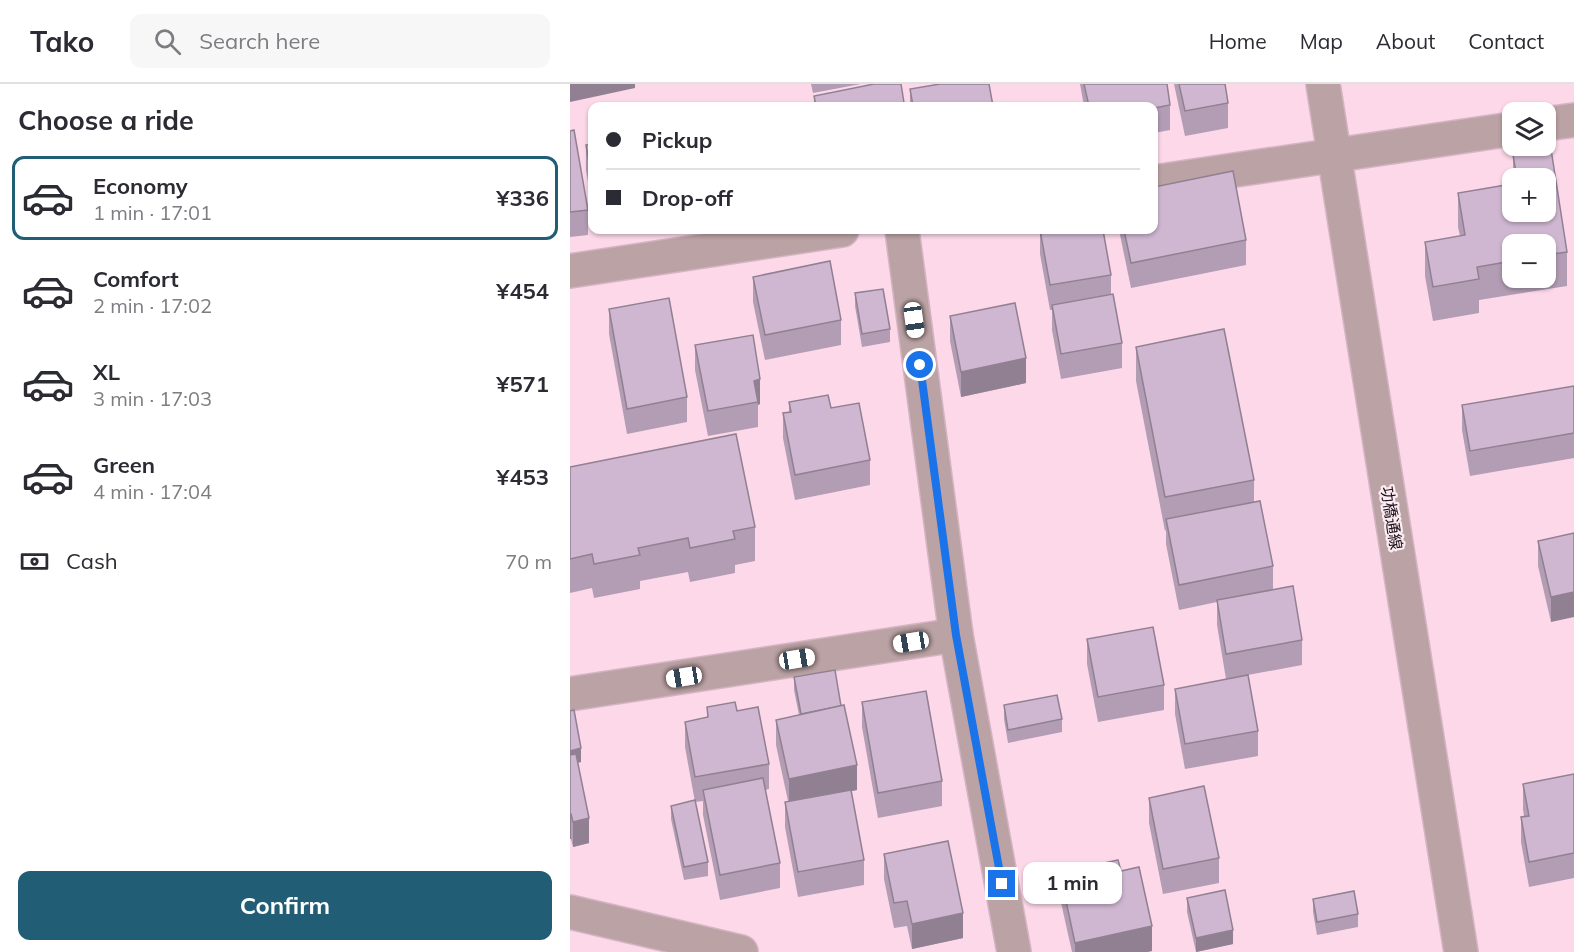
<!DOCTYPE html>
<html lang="en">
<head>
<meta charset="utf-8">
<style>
	body { margin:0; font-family:Mulish,"Noto Sans JP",sans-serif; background:#f7f7f7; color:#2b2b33; height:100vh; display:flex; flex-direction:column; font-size:22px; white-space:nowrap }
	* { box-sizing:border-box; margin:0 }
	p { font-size:20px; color:#7c7c81 }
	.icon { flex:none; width:33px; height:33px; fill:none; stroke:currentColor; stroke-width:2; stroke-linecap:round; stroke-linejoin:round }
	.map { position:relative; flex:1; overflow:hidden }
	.drawer { display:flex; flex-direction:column; background:#fff; width:570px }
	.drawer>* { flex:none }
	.banner { position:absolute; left:18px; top:18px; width:570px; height:132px; border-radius:12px; box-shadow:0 2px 4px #0004; display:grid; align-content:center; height:132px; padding:0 18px; background:#fff }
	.tools { position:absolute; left:932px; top:18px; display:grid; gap:12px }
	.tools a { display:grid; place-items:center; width:54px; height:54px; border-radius:12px; background:#fff; box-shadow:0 2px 4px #0004; font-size:30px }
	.end { position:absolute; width:27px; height:27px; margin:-14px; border:8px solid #1a73e8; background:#fff; box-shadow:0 0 0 3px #fff }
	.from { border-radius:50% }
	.bubble { position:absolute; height:42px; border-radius:12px; background:#fff; box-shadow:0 2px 4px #0004; font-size:20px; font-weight:700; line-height:42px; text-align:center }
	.car { position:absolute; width:18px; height:36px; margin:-18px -9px; border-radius:8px; box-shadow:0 0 4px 2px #0007; background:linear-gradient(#fff 24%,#345 0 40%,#fff 0 76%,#345 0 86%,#fff 0) }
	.banner b { display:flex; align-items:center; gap:21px; height:57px; font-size:22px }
	.banner b+b { border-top:2px solid #e1e1e2 }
	.banner i { width:15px; height:15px; background:#2b2b33 }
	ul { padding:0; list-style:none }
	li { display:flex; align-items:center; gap:18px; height:84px; margin:0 12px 9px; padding:0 6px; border:3px solid transparent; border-radius:12px }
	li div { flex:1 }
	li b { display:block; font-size:22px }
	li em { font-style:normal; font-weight:700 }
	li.current { border-color:#215d75 }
	li>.icon { width:54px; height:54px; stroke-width:1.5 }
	h2 { padding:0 18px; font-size:27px; line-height:72px }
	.pay { display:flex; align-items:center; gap:15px; height:66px; padding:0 18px; font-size:22px }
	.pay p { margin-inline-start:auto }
	.action { display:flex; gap:12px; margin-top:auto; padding:12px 18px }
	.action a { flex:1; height:69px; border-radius:12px; background:#215d75; color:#fff; font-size:24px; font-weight:700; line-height:69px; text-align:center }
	header { display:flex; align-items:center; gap:36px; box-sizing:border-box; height:84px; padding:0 30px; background:#fff; border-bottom:2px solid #e1e1e2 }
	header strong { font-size:28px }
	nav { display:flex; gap:33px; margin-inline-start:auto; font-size:21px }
	.search { width:420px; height:54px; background:#f7f7f7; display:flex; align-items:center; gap:15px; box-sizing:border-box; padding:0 21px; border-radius:12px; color:#7c7c81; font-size:22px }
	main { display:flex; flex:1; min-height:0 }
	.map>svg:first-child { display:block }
</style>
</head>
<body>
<header>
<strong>Tako</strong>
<div class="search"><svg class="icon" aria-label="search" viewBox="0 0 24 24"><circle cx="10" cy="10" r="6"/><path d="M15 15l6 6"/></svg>Search here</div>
<nav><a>Home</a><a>Map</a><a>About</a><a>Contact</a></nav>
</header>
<main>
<section class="drawer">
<h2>Choose a ride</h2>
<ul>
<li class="current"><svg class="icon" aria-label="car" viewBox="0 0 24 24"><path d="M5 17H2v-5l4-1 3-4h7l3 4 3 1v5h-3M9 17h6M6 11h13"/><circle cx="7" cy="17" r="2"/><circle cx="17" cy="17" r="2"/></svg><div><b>Economy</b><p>1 min · 17:01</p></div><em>¥336</em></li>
<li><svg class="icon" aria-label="car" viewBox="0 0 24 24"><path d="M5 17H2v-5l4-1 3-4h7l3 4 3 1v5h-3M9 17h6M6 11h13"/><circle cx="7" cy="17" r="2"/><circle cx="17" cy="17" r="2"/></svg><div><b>Comfort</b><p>2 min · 17:02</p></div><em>¥454</em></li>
<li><svg class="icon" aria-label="car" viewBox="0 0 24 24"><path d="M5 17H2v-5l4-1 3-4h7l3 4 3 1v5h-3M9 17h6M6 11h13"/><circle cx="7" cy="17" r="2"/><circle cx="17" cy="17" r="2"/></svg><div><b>XL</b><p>3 min · 17:03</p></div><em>¥571</em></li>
<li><svg class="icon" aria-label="car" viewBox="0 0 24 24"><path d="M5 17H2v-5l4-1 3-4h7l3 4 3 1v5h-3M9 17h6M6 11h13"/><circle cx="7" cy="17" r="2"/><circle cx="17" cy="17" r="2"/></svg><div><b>Green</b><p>4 min · 17:04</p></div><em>¥453</em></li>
</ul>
<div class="pay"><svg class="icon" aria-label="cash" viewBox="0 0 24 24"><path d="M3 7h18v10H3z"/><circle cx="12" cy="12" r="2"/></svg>Cash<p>70 m</p></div>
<div class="action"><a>Confirm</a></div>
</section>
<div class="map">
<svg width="1004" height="868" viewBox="0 0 1004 868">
	<rect width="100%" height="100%" fill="#fcd8e9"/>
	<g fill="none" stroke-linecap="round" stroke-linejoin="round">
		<!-- minor casing -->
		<g stroke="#d4b4c3" stroke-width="36">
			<g id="minor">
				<polyline points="975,40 1004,36"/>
				<polyline points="584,98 942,45"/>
				<polyline points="332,146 386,551 444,868"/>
				<polyline points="0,187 272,146"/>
				<polyline points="0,610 386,551"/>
				<polyline points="0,828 171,868"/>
			</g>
		</g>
		<!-- tertiary casing -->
		<g stroke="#d4b4c3" stroke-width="36">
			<polyline id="tertiary" points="753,0 891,868"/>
		</g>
		<!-- minor -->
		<use href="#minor" stroke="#bba2a4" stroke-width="33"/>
		<!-- tertiary -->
		<use href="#tertiary" stroke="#bba2a4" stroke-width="33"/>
	</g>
	<!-- wall -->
	<g fill="#b29db4" fill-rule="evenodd">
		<polygon points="241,0 291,0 243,9"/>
		<polygon points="510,0 597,0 600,21 600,46 584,49 584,22 514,22"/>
		<polygon points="604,0 655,0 658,19 658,44 615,52"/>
		<polygon points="340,5 423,22 340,22"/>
		<polygon points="244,12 334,19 334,22 244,22"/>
		<polygon points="0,47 18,126 18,151 0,153"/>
		<polygon points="22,60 22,120 16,86 16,61"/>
		<path d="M981,65L997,168V202L909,216V229L863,237L855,192V158L890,152L888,143V109L942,100V128H975V94H943V71ZM942,160H975V194H942Z"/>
		<polygon points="470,146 541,191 541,210 552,259 552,284 491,295 482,246 482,226 480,226 470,170"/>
		<polygon points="549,146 584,146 676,156 676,181 561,204"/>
		<polygon points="183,193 271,236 271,261 195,276 183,218"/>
		<polygon points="285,209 320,245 320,258 292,263 285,222"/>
		<polygon points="39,225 117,313 117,338 57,350 39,250"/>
		<polygon points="380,232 456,299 391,313 380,257"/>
		<polygon points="125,261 190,320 188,321 188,343 138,352 125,286"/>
		<polygon points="566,263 684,396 684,418 703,482 703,506 732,556 732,581 656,595 647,541 647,518 609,526 596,460 596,446 595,447 566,297"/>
		<polygon points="1004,302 1004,374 900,392 892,346 892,321"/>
		<polygon points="219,318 261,324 300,376 300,401 225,416 213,354 213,329 219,328"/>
		<polygon points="0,383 185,443 185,477 165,481 165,489 120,498 118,488 70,497 70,505 24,514 22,504 0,509"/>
		<polygon points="1004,449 981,538 968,482 968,457"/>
		<polygon points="517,555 594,601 594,626 528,638 517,580"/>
		<polygon points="224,593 287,706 281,707 294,776 294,801 228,813 215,743 215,718 218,717 206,661 206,636 229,631 224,606"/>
		<polygon points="605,605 688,647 688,672 615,685 605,630"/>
		<polygon points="292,618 372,697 372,722 308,734 292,643"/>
		<polygon points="434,621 492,635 492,648 438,659 434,635"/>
		<polygon points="137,623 167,627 199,680 199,705 195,706 210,779 210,804 150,816 133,731 133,717 125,718 115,663 115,638 137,634"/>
		<polygon points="0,627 11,678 7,679 19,759 3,763 1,755"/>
		<polygon points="1004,690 1004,794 959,803 951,758 951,733 954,732 953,725 953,700"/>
		<polygon points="579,714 649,774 649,799 593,810 579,739"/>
		<polygon points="101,722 138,778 138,792 114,796 101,735"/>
		<polygon points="314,770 393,854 342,865 337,842 324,844 314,795"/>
		<polygon points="551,787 582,867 577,868 502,868 490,814 490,789"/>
		<polygon points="617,814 663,860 626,868 617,828"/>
		<polygon points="743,815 788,830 788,843 747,851 743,828"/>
	</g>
	<!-- shaded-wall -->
	<g fill="#918092">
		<polygon points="0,0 65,0 65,4 0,18"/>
		<polygon points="456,274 456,299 391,313 391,288"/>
		<polygon points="190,295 190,320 188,321 184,297"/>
		<polygon points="1004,508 1004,533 981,538 981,513"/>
		<polygon points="11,664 11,678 0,680 0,667"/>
		<polygon points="287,681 287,706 219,720 219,695"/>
		<rect x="0" y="730" width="1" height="25"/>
		<polygon points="19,734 19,759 3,763 3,738"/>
		<polygon points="393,829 393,854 342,865 342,840"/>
		<polygon points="582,842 582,867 577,868 505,868 505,859"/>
		<polygon points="663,846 663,860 626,868 626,854"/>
	</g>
	<!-- building -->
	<g fill="#cfb7d1" stroke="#918092" stroke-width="1.5">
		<polygon points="304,0 331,0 334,19 316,22 246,22 244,12"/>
		<polygon points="370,0 419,0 423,22 343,22 340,5"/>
		<polygon points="514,0 597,0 600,21 584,24 584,22 519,22"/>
		<polygon points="609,0 655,0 658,19 615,27"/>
		<polygon points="4,46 18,126 0,128 0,47"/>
		<polygon points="22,60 22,95 16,61"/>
		<polygon points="981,65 997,168 975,171 975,160 942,160 942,177 907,183 909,195 863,203 855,158 895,151 888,109 942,100 942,128 975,128 975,94 947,94 943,71"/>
		<polygon points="663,87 676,156 561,179 554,146 584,146 584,103"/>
		<polygon points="470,146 533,146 541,191 480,201"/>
		<polygon points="260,177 271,236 195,251 183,193"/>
		<polygon points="313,205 320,245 292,250 285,209"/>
		<polygon points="543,210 552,259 491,270 482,221"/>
		<polygon points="99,214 117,313 57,325 39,225"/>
		<polygon points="445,219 456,274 391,288 380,232"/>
		<polygon points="654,245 684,396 595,413 566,263"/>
		<polygon points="183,251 190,295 184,297 188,318 138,327 125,261"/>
		<polygon points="1004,302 1004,349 900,367 892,321"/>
		<polygon points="258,311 261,324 289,319 300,376 225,391 213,329 221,328 219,318"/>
		<polygon points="166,350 185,443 163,447 165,455 120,464 118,454 68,464 70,471 24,480 22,470 0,475 0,383"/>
		<polygon points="690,417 703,482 609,501 596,435"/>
		<polygon points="1004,449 1004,508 981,513 968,457"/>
		<polygon points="723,502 732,556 656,570 647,516"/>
		<polygon points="583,543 594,601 528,613 517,555"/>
		<polygon points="265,586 271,622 231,630 224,593"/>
		<polygon points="678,591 688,647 615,660 605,605"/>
		<polygon points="356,607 372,697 308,709 292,618"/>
		<polygon points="487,611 492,635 438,646 434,621"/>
		<polygon points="165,618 167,627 188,623 199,680 125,693 115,638 138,633 137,623"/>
		<polygon points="274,621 287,681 219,695 206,636"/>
		<polygon points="4,626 11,664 0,667 0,627"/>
		<polygon points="6,670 19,734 3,738 1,730 0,730 0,671"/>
		<polygon points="1004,690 1004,769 959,778 951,733 959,732 953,700"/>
		<polygon points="193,694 210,779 150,791 133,706"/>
		<polygon points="634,702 649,774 593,785 579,714"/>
		<polygon points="281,706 294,776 228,788 215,718"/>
		<polygon points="125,716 138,778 114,783 101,722"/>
		<polygon points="378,757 393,829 342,840 337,817 324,819 314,770"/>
		<polygon points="548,776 551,787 569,783 582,842 505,859 490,789"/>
		<polygon points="655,806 663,846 626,854 617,814"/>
		<polygon points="784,807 788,830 747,838 743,815"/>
	</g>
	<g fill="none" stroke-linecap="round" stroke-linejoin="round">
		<!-- route -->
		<polyline stroke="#1a73e8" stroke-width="8" points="350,281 386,551 432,800"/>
	</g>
	<g text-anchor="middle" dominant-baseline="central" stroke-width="4.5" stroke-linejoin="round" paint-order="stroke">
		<!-- street labels -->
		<g font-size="16" fill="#1e1218" stroke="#fbecf3">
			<text transform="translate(822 434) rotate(81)">功橋通線</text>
		</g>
	</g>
</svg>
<div class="tools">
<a><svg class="icon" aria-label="layers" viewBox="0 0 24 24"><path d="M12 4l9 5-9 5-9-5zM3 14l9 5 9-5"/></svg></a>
<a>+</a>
<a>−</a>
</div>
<i class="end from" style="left:350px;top:281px"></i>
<i class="end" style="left:432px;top:800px"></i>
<div class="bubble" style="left:453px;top:778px;width:99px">1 min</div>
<i class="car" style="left:344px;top:236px;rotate:172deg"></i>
<i class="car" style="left:341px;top:558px;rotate:261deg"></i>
<i class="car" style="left:227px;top:575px;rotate:81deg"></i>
<i class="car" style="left:114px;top:593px;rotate:261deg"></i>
<div class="banner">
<b><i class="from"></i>Pickup</b>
<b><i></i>Drop-off</b>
</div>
</div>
</main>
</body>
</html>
